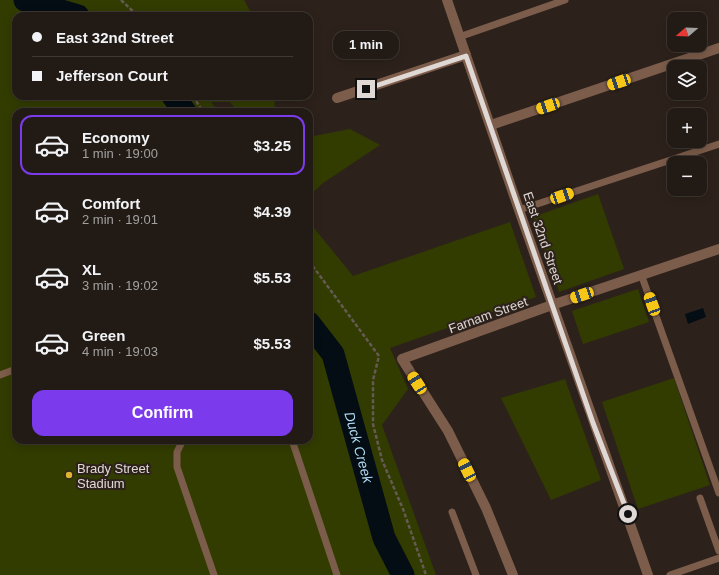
<!DOCTYPE html>
<html lang="en">
<head>
<meta charset="utf-8">
<style>
	body { margin:0; font-family:Arial,sans-serif; background:#2a231d; color:#f1f3f6; height:100vh; display:flex; flex-direction:column; font-size:15px; white-space:nowrap }
	* { box-sizing:border-box; margin:0 }
	p { font-size:13px; color:#a2a1a0 }
	.icon { flex:none; width:22px; height:22px; fill:none; stroke:currentColor; stroke-width:2; stroke-linecap:round; stroke-linejoin:round }
	.map { position:relative; flex:1; overflow:hidden }
	.drawer { position:absolute; left:12px; top:108px; width:301px; height:336px; display:flex; flex-direction:column; background:#221a14; border-radius:12px; box-shadow:0 2px 10px #0003,0 0 0 1px #3f3834 }
	.drawer>* { flex:none }
	.banner { position:absolute; left:12px; top:12px; width:301px; height:88px; border-radius:12px; box-shadow:0 2px 10px #0003,0 0 0 1px #3f3834; display:grid; align-content:center; height:88px; padding:0 20px; background:#221a14 }
	.needle { width:26px; rotate:251deg }
	.buttons { position:absolute; left:667px; top:12px; display:grid; gap:8px }
	.buttons a { display:grid; place-items:center; width:40px; height:40px; border-radius:8px; background:#221a14; box-shadow:0 2px 10px #0003,0 0 0 1px #3f3834; font-size:20px }
	.end { position:absolute; width:18px; height:18px; margin:-9px; border:5px solid #e0d8d4; background:#111; box-shadow:0 0 0 2px #111 }
	.from { border-radius:50% }
	.bubble { position:absolute; height:28px; border-radius:12px; background:#221a14; box-shadow:0 2px 10px #0003,0 0 0 1px #3f3834; font-size:13px; font-weight:700; line-height:28px; text-align:center }
	.car { position:absolute; width:12px; height:24px; margin:-12px -6px; border-radius:5px; box-shadow:0 0 3px 1px #0007; background:linear-gradient(#f5c518 24%,#345 0 40%,#f5c518 0 76%,#345 0 86%,#f5c518 0) }
	.banner b { display:flex; align-items:center; gap:14px; height:38px; font-size:15px }
	.banner b+b { border-top:1px solid #3f3834 }
	.banner i { width:10px; height:10px; background:#f1f3f6 }
	ul { padding:7px 0 0; list-style:none }
	li { display:flex; align-items:center; gap:12px; height:60px; margin:0 8px 6px; padding:0 12px; border:2px solid transparent; border-radius:12px }
	li div { flex:1 }
	li b { display:block; font-size:15px }
	li em { font-style:normal; font-weight:700 }
	li.active { border-color:#7c3aed }
	li>.icon { width:36px; height:36px; stroke-width:1.5 }
	.cta { display:flex; gap:8px; margin-top:auto; padding:8px 20px }
	.cta a { flex:1; height:46px; border-radius:12px; background:#7c3aed; color:#fff; font-size:16px; font-weight:700; line-height:46px; text-align:center }
	.map>svg:first-child { display:block }
</style>
</head>
<body>
<div class="map">
<svg width="719" height="575" viewBox="0 0 719 575">
	<rect width="100%" height="100%" fill="#2d221b"/>
	<!-- green -->
	<g fill="#323c00">
		<polygon points="0,0 244,0 253,16 16,16 16,96 274,96 275,110 277,112 238,112 230,102 211,102 219,112 16,112 16,440 309,440 309,222 353,276 510,222 536,297 390,348 408,389 382,425 436,575 0,575"/>
		<polygon points="350,129 380,145 323,183 309,196 309,137"/>
		<polygon points="598,194 624,269 559,292 533,217"/>
		<polygon points="638,289 649,322 583,344 572,311"/>
		<polygon points="674,378 710,485 638,509 602,402"/>
		<polygon points="565,379 601,480 551,500 501,398"/>
	</g>
	<!-- water -->
	<polygon fill="#030d13" points="703,308 706,317 688,324 685,314"/>
	<g fill="none" stroke-linecap="round" stroke-linejoin="round">
		<!-- river -->
		<g stroke="#030d13" stroke-width="23">
			<polyline points="25,0 78,16"/>
			<polyline points="173,96 185,112"/>
			<path id="s1" d="M309,323L333,354L384,538L403,575"/>
		</g>
		<!-- path -->
		<g stroke="#655a54" stroke-width="2.5" stroke-dasharray="4 2" stroke-linecap="butt">
			<polyline points="121,0 138,16"/>
			<polyline points="193,96 203,112"/>
			<polyline points="309,261 379,356 373,380 373,424 382,460 403,509 426,575"/>
		</g>
		<!-- service -->
		<g stroke="#7c5c4a" stroke-width="7">
			<polyline points="459,37 565,0"/>
			<polyline points="519,210 719,144"/>
			<polyline points="641,274 719,493"/>
			<polyline points="0,375 16,369"/>
			<polyline points="183,440 177,452 177,467 214,575"/>
			<polyline points="292,440 337,575"/>
			<polyline points="700,498 719,551"/>
			<polyline points="452,512 476,575"/>
			<polyline points="670,575 719,558"/>
		</g>
		<!-- minor -->
		<g stroke="#7c5c4a" stroke-width="10">
			<polyline points="447,0 519,210 648,575"/>
			<polyline points="337,98 466,55"/>
			<polyline points="491,125 719,48"/>
			<polyline points="513,575 486,508 448,431 402,359 552,305 719,249"/>
		</g>
	</g>
	<g fill="none" stroke-linecap="round" stroke-linejoin="round">
		<!-- route -->
		<polyline stroke="#e0d8d4" stroke-width="5" points="366,89 466,56 593,423 628,514"/>
	</g>
	<!-- markers -->
	<circle fill="#dcb233" stroke="#2d221b" stroke-width="1.5" cx="69" cy="475" r="4"/>
	<g text-anchor="middle" dominant-baseline="central" stroke-width="4" stroke-linejoin="round" paint-order="stroke">
		<!-- street labels -->
		<g font-size="13" fill="#e0d8d4" stroke="#2d221b">
			<text transform="translate(543 238) rotate(71)">East 32nd Street</text>
			<text transform="translate(488 315) rotate(-20)">Farnam Street</text>
		</g>
		<!-- poi labels -->
		<g font-size="13" fill="#e0d8d4" stroke="#2d221b" text-anchor="start">
			<text x="77" y="468">Brady Street<tspan x="77" dy="15">Stadium</tspan></text>
		</g>
		<!-- water labels -->
		<g font-size="14" font-style="italic" fill="#b2dcf6" stroke="#2d221b">
			<text stroke="none"><textPath href="#s1" startOffset="136">Duck Creek</textPath></text>
		</g>
	</g>
</svg>
<div class="buttons">
<a><svg class="needle" viewBox="-14 -14 28 28"><path d="M0-13l5 13h-10z" fill="#e53935"/><path d="M0 13l5-13h-10z" fill="#a2a1a0"/></svg></a>
<a><svg class="icon" aria-label="layers" viewBox="0 0 24 24"><path d="M12 4l9 5-9 5-9-5zM3 14l9 5 9-5"/></svg></a>
<a>+</a>
<a>−</a>
</div>
<i class="end from" style="left:628px;top:514px"></i>
<i class="end" style="left:366px;top:89px"></i>
<div class="bubble" style="left:333px;top:31px;width:66px">1 min</div>
<i class="car" style="left:619px;top:82px;rotate:251deg"></i>
<i class="car" style="left:548px;top:106px;rotate:251deg"></i>
<i class="car" style="left:562px;top:196px;rotate:71deg"></i>
<i class="car" style="left:582px;top:295px;rotate:251deg"></i>
<i class="car" style="left:652px;top:304px;rotate:340deg"></i>
<i class="car" style="left:417px;top:383px;rotate:327deg"></i>
<i class="car" style="left:467px;top:470px;rotate:334deg"></i>
<div class="banner">
<b><i class="from"></i>East 32nd Street</b>
<b><i></i>Jefferson Court</b>
</div>
<section class="drawer">
<ul>
<li class="active"><svg class="icon" aria-label="car" viewBox="0 0 24 24"><path d="M5 17H2v-5l4-1 3-4h7l3 4 3 1v5h-3M9 17h6M6 11h13"/><circle cx="7" cy="17" r="2"/><circle cx="17" cy="17" r="2"/></svg><div><b>Economy</b><p>1 min · 19:00</p></div><em>$3.25</em></li>
<li><svg class="icon" aria-label="car" viewBox="0 0 24 24"><path d="M5 17H2v-5l4-1 3-4h7l3 4 3 1v5h-3M9 17h6M6 11h13"/><circle cx="7" cy="17" r="2"/><circle cx="17" cy="17" r="2"/></svg><div><b>Comfort</b><p>2 min · 19:01</p></div><em>$4.39</em></li>
<li><svg class="icon" aria-label="car" viewBox="0 0 24 24"><path d="M5 17H2v-5l4-1 3-4h7l3 4 3 1v5h-3M9 17h6M6 11h13"/><circle cx="7" cy="17" r="2"/><circle cx="17" cy="17" r="2"/></svg><div><b>XL</b><p>3 min · 19:02</p></div><em>$5.53</em></li>
<li><svg class="icon" aria-label="car" viewBox="0 0 24 24"><path d="M5 17H2v-5l4-1 3-4h7l3 4 3 1v5h-3M9 17h6M6 11h13"/><circle cx="7" cy="17" r="2"/><circle cx="17" cy="17" r="2"/></svg><div><b>Green</b><p>4 min · 19:03</p></div><em>$5.53</em></li>
</ul>
<div class="cta"><a>Confirm</a></div>
</section>
</div>
</body>
</html>
